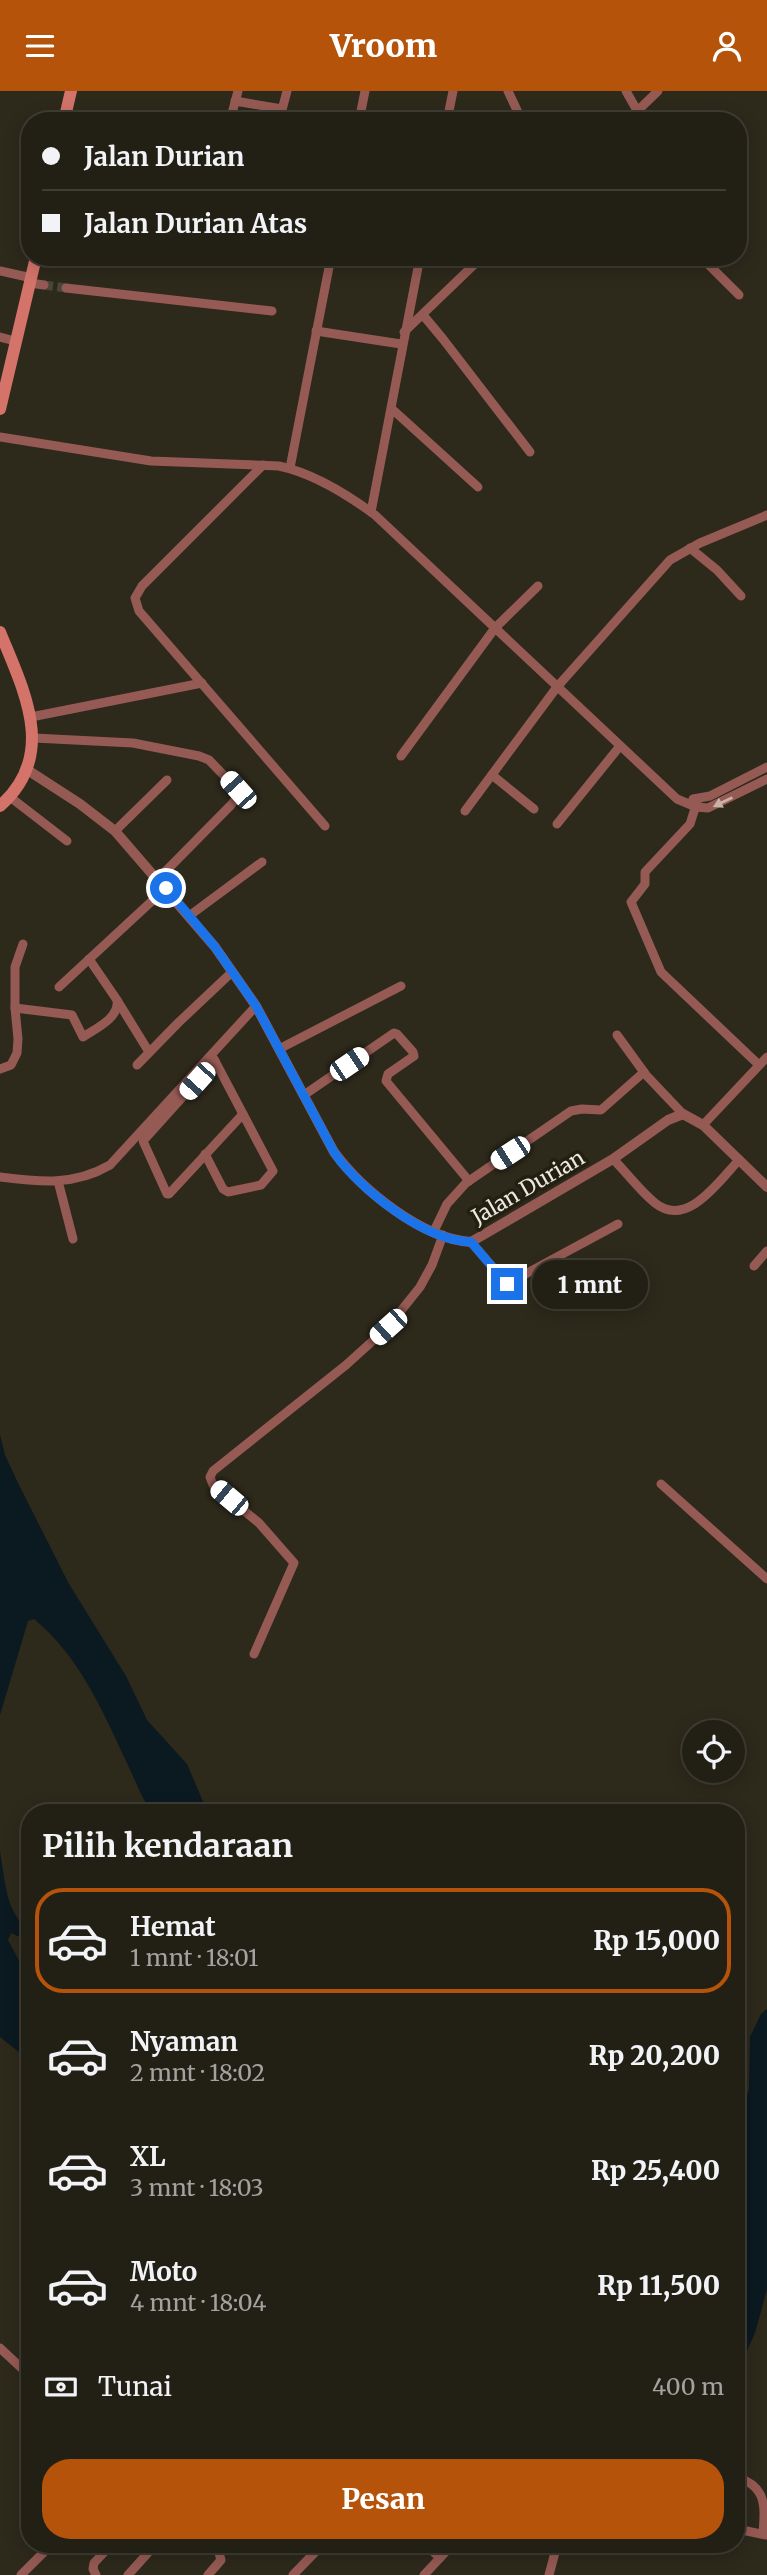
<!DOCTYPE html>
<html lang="id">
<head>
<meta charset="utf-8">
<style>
	body { margin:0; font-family:Merriweather,serif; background:#2e2c22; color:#f1f3f6; height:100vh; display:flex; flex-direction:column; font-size:26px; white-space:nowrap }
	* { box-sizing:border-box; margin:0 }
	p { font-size:23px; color:#a2a2a0 }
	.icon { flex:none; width:38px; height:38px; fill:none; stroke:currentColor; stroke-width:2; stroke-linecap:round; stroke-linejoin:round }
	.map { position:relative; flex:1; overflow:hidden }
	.drawer { position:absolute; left:21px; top:1713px; width:724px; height:749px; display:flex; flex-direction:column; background:#221f14; border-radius:28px; box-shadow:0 4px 18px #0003,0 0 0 2px #3f3d34 }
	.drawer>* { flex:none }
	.banner { position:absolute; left:21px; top:21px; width:726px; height:154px; border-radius:28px; box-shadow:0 4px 18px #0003,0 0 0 2px #3f3d34; display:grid; align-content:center; height:154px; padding:0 21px; background:#221f14 }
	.tools { position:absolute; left:682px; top:1629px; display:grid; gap:14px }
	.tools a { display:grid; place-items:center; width:63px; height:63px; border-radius:50%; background:#221f14; box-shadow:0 4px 18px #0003,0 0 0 2px #3f3d34; font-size:35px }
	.end { position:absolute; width:32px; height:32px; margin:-16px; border:9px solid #1a73e8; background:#fff; box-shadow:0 0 0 4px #fff }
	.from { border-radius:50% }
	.bubble { position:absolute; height:49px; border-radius:24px; background:#221f14; box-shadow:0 4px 18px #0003,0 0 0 2px #3f3d34; font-size:23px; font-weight:800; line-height:49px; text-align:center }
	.car { position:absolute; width:21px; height:42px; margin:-21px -10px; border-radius:9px; box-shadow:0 0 5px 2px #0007; background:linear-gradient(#fff 24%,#345 0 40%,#fff 0 76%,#345 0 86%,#fff 0) }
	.banner b { display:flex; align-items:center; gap:24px; height:66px; font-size:26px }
	.banner b+b { border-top:2px solid #3f3d34 }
	.banner i { width:18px; height:18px; background:#f1f3f6 }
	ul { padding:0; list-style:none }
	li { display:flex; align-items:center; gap:21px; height:105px; margin:0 14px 10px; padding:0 7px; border:4px solid transparent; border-radius:28px }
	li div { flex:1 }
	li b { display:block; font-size:26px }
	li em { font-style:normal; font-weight:800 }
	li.on { border-color:#b45309 }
	li>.icon { width:63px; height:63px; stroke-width:1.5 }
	h2 { padding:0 21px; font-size:32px; line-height:84px }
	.pay { display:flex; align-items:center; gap:18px; height:77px; padding:0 21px; font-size:26px }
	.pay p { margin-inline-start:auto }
	.button { display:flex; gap:14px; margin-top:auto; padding:14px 21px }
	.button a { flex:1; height:80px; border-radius:28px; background:#b45309; color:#fff; font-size:28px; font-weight:800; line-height:80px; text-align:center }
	header { display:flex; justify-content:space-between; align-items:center; height:91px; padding:0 21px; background:#b45309; color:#fff; font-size:32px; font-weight:800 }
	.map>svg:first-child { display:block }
</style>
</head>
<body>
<header><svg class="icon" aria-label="menu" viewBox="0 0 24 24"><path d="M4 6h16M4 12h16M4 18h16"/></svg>Vroom<svg class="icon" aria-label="person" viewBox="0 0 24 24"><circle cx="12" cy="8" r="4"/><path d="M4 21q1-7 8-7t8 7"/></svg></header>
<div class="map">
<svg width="767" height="2484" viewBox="0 0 767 2484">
	<rect width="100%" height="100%" fill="#2d291b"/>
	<!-- water -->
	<g fill="#0b1920">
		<path d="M0,1344L5,1364L18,1392L69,1493L126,1585L147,1629L187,1673L208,1722H152C141,1706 134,1686 125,1668C102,1618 78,1564 34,1528L28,1530L0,1624Z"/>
		<path d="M0,1760C5,1788 5,1822 30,1840V1851L11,1842L8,1849L30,1890V1970L0,1946Z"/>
		<polygon points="767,1918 767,2198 755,2242 737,2282 737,2037 749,1998 750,1946 761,1923"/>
	</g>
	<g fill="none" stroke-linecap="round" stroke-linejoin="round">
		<!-- minor-tunnel -->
		<polyline stroke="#4a4639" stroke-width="9" stroke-dasharray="9 4.5" stroke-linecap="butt" points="44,194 66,197"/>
		<!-- minor -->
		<g stroke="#965a54" stroke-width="9">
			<polyline points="508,0 522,30"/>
			<polyline points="626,0 643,30"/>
			<polyline points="235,10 282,18"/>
			<polyline points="230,30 238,0"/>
			<polyline points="279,30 287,0"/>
			<polyline points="359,30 365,0"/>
			<polyline points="447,30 453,0"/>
			<polyline points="627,30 658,0"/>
			<polyline points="701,166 739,204"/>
			<polyline points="0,180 32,187"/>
			<polyline points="30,192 44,194"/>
			<polyline points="66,197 272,220"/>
			<polyline points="423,224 443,248 530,361"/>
			<polyline points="316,240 401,253"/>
			<polyline points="404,241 482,166"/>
			<polyline points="0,246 15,250"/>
			<polyline points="392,318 478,396"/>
			<path d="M0,346L151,370L279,375C312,382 348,404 375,424L677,708L696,716L708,717L767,688"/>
			<polyline points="263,374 142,495 135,507 139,520 325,735"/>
			<polyline points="290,377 331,166"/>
			<polyline points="371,421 420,166"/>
			<polyline points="690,457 717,479 741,505"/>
			<polyline points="31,626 202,592"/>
			<polyline points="34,647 133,652 199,665 209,669 238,699 238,705 231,714 158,788"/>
			<polyline points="401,665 495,537 538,495"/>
			<polyline points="492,684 534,718"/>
			<polyline points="10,706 67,750"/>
			<polyline points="693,708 710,705 767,676"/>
			<polyline points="698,708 690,733 645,781 645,793 631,811 661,881 759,974"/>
			<polyline points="465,720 557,596 670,469 700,452 767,424"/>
			<polyline points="557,733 620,655"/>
			<polyline points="115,740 167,689"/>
			<polyline points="189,825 262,771"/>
			<polyline points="59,896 166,797"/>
			<polyline points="117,909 149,961"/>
			<polyline points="15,917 15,876 23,853"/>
			<polyline points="617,944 646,984 683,1023"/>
			<polyline points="279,958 401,895"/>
			<polyline points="215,970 143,1050 167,1103 169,1103 243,1023"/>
			<polyline points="137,974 178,932 232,881"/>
			<path d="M0,978L11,974L17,962L18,948L15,917L72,924L83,946C95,938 120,927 117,909L89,868"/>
			<polyline points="304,1004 394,942 397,943 413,961 414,965 388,983 386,990 469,1090"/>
			<polyline points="703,1034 767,966"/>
			<polyline points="205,1063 223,1098 228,1101 261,1094 273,1080 214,968"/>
			<path d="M613,1068C627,1082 640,1100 655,1112C687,1138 719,1090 739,1069"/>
			<path d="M0,1086C40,1091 74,1095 110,1074L256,915"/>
			<polyline points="58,1090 73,1148"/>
			<polyline points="434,1140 447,1113 466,1092 571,1020 582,1018 601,1019 644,981"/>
			<polyline points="471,1151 507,1193 618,1133"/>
			<polyline points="754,1175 767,1160"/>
			<polyline points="661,1393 767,1488"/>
			<polyline points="254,1563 294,1472 259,1432 213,1394 210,1386 213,1380 346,1274 388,1236 420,1196 432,1174 443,1144"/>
			<polyline points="0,2257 30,2285"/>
			<path d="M737,2386C767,2396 765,2415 763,2443"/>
			<polyline points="737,2438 766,2444"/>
			<polyline points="426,2454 440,2467"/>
			<polyline points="21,2484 51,2454"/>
			<polyline points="96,2484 93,2478 94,2472 111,2454"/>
			<polyline points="128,2484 155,2454"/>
			<polyline points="208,2484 221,2469 219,2462 210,2454"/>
			<polyline points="293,2484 322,2454"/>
			<polyline points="424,2484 452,2454"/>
			<polyline points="549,2484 557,2454"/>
		</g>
		<!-- tertiary -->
		<path stroke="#965a54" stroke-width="10" d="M26,678L80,713L115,740L215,856L256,915L334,1061C362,1099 422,1148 471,1151L613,1068L668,1029L683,1023L703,1034L767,1096"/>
		<!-- secondary -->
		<g stroke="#d3736a" stroke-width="12">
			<polyline points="64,30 71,0"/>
			<polyline points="0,318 36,166"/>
			<path d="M0,541C24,600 58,664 0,715"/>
		</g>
	</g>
	<!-- one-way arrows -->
	<defs><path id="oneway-solid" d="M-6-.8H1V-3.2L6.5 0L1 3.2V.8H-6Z" transform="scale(1.75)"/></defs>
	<use fill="#c9b0a8" href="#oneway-solid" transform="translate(723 711) rotate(154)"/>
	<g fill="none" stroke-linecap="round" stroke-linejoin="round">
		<!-- route -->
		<path stroke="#1a73e8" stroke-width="9" d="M166,797L215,856L256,915L334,1061L341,1071C370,1105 425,1149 471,1151L507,1193"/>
	</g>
	<g text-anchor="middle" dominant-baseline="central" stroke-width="7" stroke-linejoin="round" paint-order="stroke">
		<!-- street labels -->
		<g font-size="21" fill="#ebe9e0" stroke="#231f11">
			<text transform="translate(528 1096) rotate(-30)">Jalan Durian</text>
		</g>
	</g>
</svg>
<div class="tools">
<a><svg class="icon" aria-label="locate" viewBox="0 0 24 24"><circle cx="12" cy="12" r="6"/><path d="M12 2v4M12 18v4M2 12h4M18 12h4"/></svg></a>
</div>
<i class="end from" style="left:166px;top:797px"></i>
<i class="end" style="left:507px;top:1193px"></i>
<div class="bubble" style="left:532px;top:1169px;width:116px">1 mnt</div>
<i class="car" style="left:238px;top:699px;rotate:318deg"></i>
<i class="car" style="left:349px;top:973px;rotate:56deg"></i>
<i class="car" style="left:197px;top:990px;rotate:222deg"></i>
<i class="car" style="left:510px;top:1062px;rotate:237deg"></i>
<i class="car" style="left:388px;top:1236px;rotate:228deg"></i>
<i class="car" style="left:229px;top:1407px;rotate:310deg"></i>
<div class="banner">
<b><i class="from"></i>Jalan Durian</b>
<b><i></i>Jalan Durian Atas</b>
</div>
<section class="drawer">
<h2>Pilih kendaraan</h2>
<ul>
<li class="on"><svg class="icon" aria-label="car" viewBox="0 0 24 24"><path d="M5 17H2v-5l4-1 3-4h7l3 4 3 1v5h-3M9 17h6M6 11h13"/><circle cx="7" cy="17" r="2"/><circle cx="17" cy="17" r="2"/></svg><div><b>Hemat</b><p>1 mnt · 18:01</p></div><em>Rp 15,000</em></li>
<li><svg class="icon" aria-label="car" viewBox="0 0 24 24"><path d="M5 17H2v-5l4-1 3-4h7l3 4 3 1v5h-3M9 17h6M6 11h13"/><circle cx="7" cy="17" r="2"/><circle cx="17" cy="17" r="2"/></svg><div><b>Nyaman</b><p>2 mnt · 18:02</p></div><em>Rp 20,200</em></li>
<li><svg class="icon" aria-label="car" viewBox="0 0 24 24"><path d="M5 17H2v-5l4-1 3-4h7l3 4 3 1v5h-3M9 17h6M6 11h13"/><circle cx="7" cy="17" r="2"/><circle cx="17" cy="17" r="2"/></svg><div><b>XL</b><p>3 mnt · 18:03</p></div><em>Rp 25,400</em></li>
<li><svg class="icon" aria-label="car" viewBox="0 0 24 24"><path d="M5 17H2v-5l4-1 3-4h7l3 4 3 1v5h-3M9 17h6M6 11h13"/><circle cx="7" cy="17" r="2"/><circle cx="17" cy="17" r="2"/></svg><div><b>Moto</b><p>4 mnt · 18:04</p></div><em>Rp 11,500</em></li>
</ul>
<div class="pay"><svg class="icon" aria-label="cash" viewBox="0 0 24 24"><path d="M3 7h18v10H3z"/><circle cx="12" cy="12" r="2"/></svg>Tunai<p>400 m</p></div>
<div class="button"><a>Pesan</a></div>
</section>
</div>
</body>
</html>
